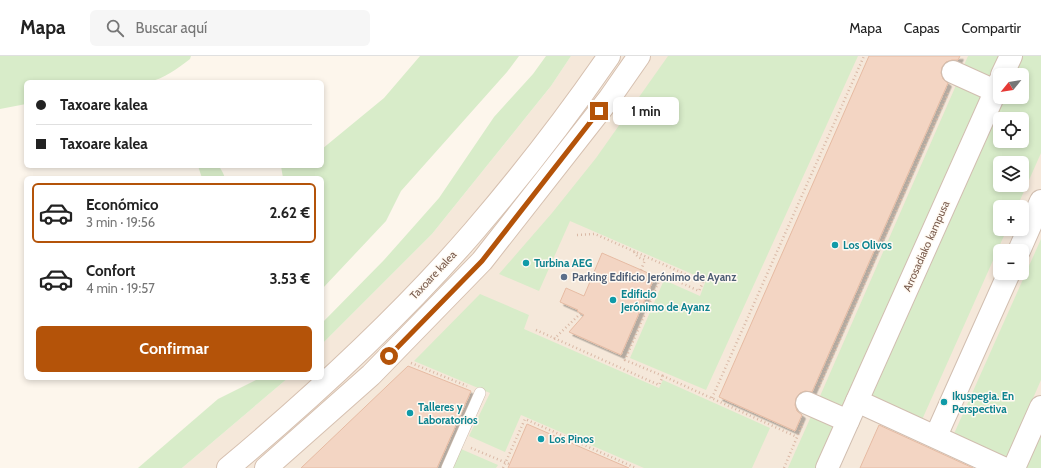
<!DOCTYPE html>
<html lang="es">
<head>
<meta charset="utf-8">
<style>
	body { margin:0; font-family:Cabin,sans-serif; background:#f6f6f6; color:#222; height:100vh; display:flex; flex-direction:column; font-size:15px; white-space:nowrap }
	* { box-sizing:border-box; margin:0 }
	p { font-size:13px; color:#767676 }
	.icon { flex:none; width:22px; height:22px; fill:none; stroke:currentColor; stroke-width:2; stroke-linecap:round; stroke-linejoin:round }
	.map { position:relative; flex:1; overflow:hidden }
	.drawer { position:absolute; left:24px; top:120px; width:300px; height:204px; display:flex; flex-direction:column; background:#fff; border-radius:6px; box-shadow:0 2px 6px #0003 }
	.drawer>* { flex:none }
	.guide { position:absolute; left:24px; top:24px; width:300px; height:88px; border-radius:6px; box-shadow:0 2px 6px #0003; display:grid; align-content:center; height:88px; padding:0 12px; background:#fff }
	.needle { width:26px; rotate:240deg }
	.fabs { position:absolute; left:993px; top:12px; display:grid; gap:8px }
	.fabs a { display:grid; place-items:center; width:36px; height:36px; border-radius:6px; background:#fff; box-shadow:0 2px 6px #0003; font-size:20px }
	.end { position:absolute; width:18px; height:18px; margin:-9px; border:5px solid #b45309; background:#fff; box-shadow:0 0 0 2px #fff }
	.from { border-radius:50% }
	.bubble { position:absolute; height:28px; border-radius:6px; background:#fff; box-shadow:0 2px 6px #0003; font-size:13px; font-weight:700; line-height:28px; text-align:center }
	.guide b { display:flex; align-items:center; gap:14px; height:38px; font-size:15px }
	.guide b+b { border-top:1px solid #e0e0e0 }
	.guide i { width:10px; height:10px; background:#222 }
	ul { padding:7px 0 0; list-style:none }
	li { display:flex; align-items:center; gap:12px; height:60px; margin:0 8px 6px; padding:0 4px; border:2px solid transparent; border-radius:6px }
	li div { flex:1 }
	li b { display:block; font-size:15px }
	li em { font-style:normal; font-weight:700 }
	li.on { border-color:#b45309 }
	li>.icon { width:36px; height:36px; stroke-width:1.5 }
	.button { display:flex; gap:8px; margin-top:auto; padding:8px 12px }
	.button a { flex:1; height:46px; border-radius:6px; background:#b45309; color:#fff; font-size:16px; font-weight:700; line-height:46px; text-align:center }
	header { display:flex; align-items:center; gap:24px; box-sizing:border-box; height:56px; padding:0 20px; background:#fff; border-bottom:1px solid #e0e0e0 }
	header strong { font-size:19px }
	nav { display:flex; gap:22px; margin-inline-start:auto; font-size:14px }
	.search { width:280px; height:36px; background:#f6f6f6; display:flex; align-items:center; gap:10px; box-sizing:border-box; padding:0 14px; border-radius:6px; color:#767676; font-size:15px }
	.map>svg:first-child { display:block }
</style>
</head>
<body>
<header>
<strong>Mapa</strong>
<div class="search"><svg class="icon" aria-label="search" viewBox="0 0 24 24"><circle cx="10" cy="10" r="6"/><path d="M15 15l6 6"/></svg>Buscar aquí</div>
<nav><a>Mapa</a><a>Capas</a><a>Compartir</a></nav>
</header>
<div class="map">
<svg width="1041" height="412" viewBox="0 0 1041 412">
	<defs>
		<filter id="shadow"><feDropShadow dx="3.5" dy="3.5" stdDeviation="0" flood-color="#0004"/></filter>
	</defs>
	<rect width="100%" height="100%" fill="#fdf6ec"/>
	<!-- residential -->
	<path fill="#f5e8da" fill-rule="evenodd" d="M571,0H1041V412H182L288,322H322V288L432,178L551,30ZM1000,19H1022V41H1000ZM1000,63H1022V85H1000ZM1000,107H1022V129H1000ZM1000,151H1022V173H1000ZM1000,195H1022V217H1000Z"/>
	<!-- green -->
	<g fill="#d8ecc9" fill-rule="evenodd">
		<path d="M0,0H191L190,3C178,12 164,23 148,26H26V48L0,53Z"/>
		<polygon points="420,0 519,0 507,16 401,135 386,165 322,233 322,122 283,122 281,110 322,110 322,93 384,42"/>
		<polygon points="546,0 571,0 551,30 432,178 322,288 322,267 384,204 439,142 494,61 533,18"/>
		<polygon points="668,0 858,0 706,334 630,302 664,224 700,240 706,224 570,165 539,235 499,218 552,157 596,102"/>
		<polygon points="968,0 1000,0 988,27 961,16"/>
		<path d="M1021,0H1041V97L1017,151H1000V173H1007L921,366L869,343L1003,41H1022V19H1013ZM1000,63H1022V85H1000ZM1000,107H1022V129H1000Z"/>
		<polygon points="957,27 982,38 842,358 817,347"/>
		<polygon points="198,110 219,110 223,117 225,122 202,122"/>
		<polygon points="1041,183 1041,324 1006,404 953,380"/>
		<polygon points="480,238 529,259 524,273 659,332 663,324 770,372 752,412 644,412 521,359 505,396 469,380 490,337 414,305"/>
		<polygon points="260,322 288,322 182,412 138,412 218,343"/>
		<polygon points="813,356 838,367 818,412 788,412"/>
		<polygon points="1041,374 1041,412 1024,412"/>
		<polygon points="461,393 498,409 496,412 452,412"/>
	</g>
	<!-- building -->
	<g fill="#f3d5c3" stroke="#e6bba3" filter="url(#shadow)">
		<polygon points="869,0 960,0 958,4 952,4 946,6 942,11 941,17 943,23 948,27 812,336 805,335 800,337 796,342 795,349 797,355 802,359 795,375 719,341"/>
		<polygon points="602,197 655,220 621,299 569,276 584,259 577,255 578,254 560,246 566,232 584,240"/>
		<polygon points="408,310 471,335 437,412 301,412"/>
		<polygon points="527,368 629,412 508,412"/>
		<polygon points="879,369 973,412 860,412"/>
	</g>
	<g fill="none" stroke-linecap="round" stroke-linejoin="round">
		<!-- lane casing -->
		<g stroke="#d1beb0" stroke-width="12">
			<polyline id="lane" points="447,412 480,337"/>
		</g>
		<!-- street casing -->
		<g stroke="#d1beb0" stroke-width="24">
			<g id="street">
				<polyline points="953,16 995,35"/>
				<polyline points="1002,19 1011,0"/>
				<polyline points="1019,195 1041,145"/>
				<polyline points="857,345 1003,412"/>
				<polyline points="807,347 848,365"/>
				<polyline points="936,380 1009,217"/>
				<polyline points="827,412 1000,25"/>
				<polyline points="1014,412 1041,351"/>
			</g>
		</g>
		<!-- secondary casing -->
		<g stroke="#d6c0b0" stroke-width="24">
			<g id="secondary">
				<path d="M228,412C315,339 400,261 474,175C522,119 567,61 609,0"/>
				<polyline points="266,412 371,319 482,205 609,43 639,0"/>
			</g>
		</g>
		<!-- path -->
		<g stroke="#d9b8a5" stroke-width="2.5" stroke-dasharray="1 3" stroke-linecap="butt">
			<polyline points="577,179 595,178 703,226 699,235 662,218 625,304 663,320"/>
			<polyline points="634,196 638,201 645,204 641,214"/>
			<polyline points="536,274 659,329 663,320 797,381"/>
			<polyline points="554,283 581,257"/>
			<polyline points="411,307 467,330"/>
			<polyline points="819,331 949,35"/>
			<polyline points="712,342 864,0"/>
			<polyline points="471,392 509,408"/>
			<polyline points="503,412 525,363 636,412"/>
			<polyline points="784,412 803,367"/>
		</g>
		<!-- lane -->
		<use href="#lane" stroke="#fff" stroke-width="11"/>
		<!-- street -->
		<use href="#street" stroke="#fff" stroke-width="22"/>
		<!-- secondary -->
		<use href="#secondary" stroke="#fff" stroke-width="22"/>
	</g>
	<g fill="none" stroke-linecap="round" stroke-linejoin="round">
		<!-- route -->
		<polyline stroke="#b45309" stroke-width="5" points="389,300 482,205 599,55"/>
	</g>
	<!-- markers -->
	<g fill="#0f9aa8" stroke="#fffaf3" stroke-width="1.5">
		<circle cx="835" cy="189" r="4"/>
		<circle cx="526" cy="207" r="4"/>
		<circle cx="613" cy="244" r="4"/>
		<circle cx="944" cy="346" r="4"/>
		<circle cx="410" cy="357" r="4"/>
		<circle cx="541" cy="383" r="4"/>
	</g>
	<circle fill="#5c6f8a" stroke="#fffaf3" stroke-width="1.5" cx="564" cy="221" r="4"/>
	<g text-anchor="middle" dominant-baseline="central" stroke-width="3" stroke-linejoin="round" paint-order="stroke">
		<!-- culture labels -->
		<g font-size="11" font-weight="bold" fill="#0d838f" stroke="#fffaf3" text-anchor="start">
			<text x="843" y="189">Los Olivos</text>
			<text x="534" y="207">Turbina AEG</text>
			<text x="621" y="238">Edificio<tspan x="621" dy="13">Jerónimo de Ayanz</tspan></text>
			<text x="952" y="340">Ikuspegia. En<tspan x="952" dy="13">Perspectiva</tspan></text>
			<text x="418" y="351">Talleres y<tspan x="418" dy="13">Laboratorios</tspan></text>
			<text x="549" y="383">Los Pinos</text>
		</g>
		<!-- street labels -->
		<g font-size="11" fill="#7a5c4d" stroke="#fffaf3">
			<text transform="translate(926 190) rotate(-66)">Arrosadiako kampusa</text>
			<text transform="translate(433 219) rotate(-47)">Taxoare kalea</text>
		</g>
		<!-- service labels -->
		<g font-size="11" font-weight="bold" fill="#4e5e75" stroke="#fffaf3" text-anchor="start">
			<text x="572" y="221">Parking Edificio Jerónimo de Ayanz</text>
		</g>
	</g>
</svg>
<div class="fabs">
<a><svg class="needle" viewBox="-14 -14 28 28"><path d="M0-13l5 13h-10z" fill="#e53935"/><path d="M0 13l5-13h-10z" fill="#767676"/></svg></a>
<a><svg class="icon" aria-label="locate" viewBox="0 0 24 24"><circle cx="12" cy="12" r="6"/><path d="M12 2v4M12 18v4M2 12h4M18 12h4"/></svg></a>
<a><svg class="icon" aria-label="layers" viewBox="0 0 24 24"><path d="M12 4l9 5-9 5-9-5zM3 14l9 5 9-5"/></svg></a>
<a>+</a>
<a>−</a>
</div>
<i class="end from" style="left:389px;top:300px"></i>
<i class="end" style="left:599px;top:55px"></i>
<div class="bubble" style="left:613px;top:41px;width:66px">1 min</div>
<div class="guide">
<b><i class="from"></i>Taxoare kalea</b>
<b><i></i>Taxoare kalea</b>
</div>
<section class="drawer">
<ul>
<li class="on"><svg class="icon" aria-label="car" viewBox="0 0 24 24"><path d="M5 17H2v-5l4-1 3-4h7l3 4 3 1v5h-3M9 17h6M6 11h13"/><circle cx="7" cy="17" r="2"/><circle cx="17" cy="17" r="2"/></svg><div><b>Económico</b><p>3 min · 19:56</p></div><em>2.62 €</em></li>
<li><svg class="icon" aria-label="car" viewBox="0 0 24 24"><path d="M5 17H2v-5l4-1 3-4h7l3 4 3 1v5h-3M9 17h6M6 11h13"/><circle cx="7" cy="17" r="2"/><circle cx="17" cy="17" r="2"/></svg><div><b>Confort</b><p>4 min · 19:57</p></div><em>3.53 €</em></li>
</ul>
<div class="button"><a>Confirmar</a></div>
</section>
</div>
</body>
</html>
